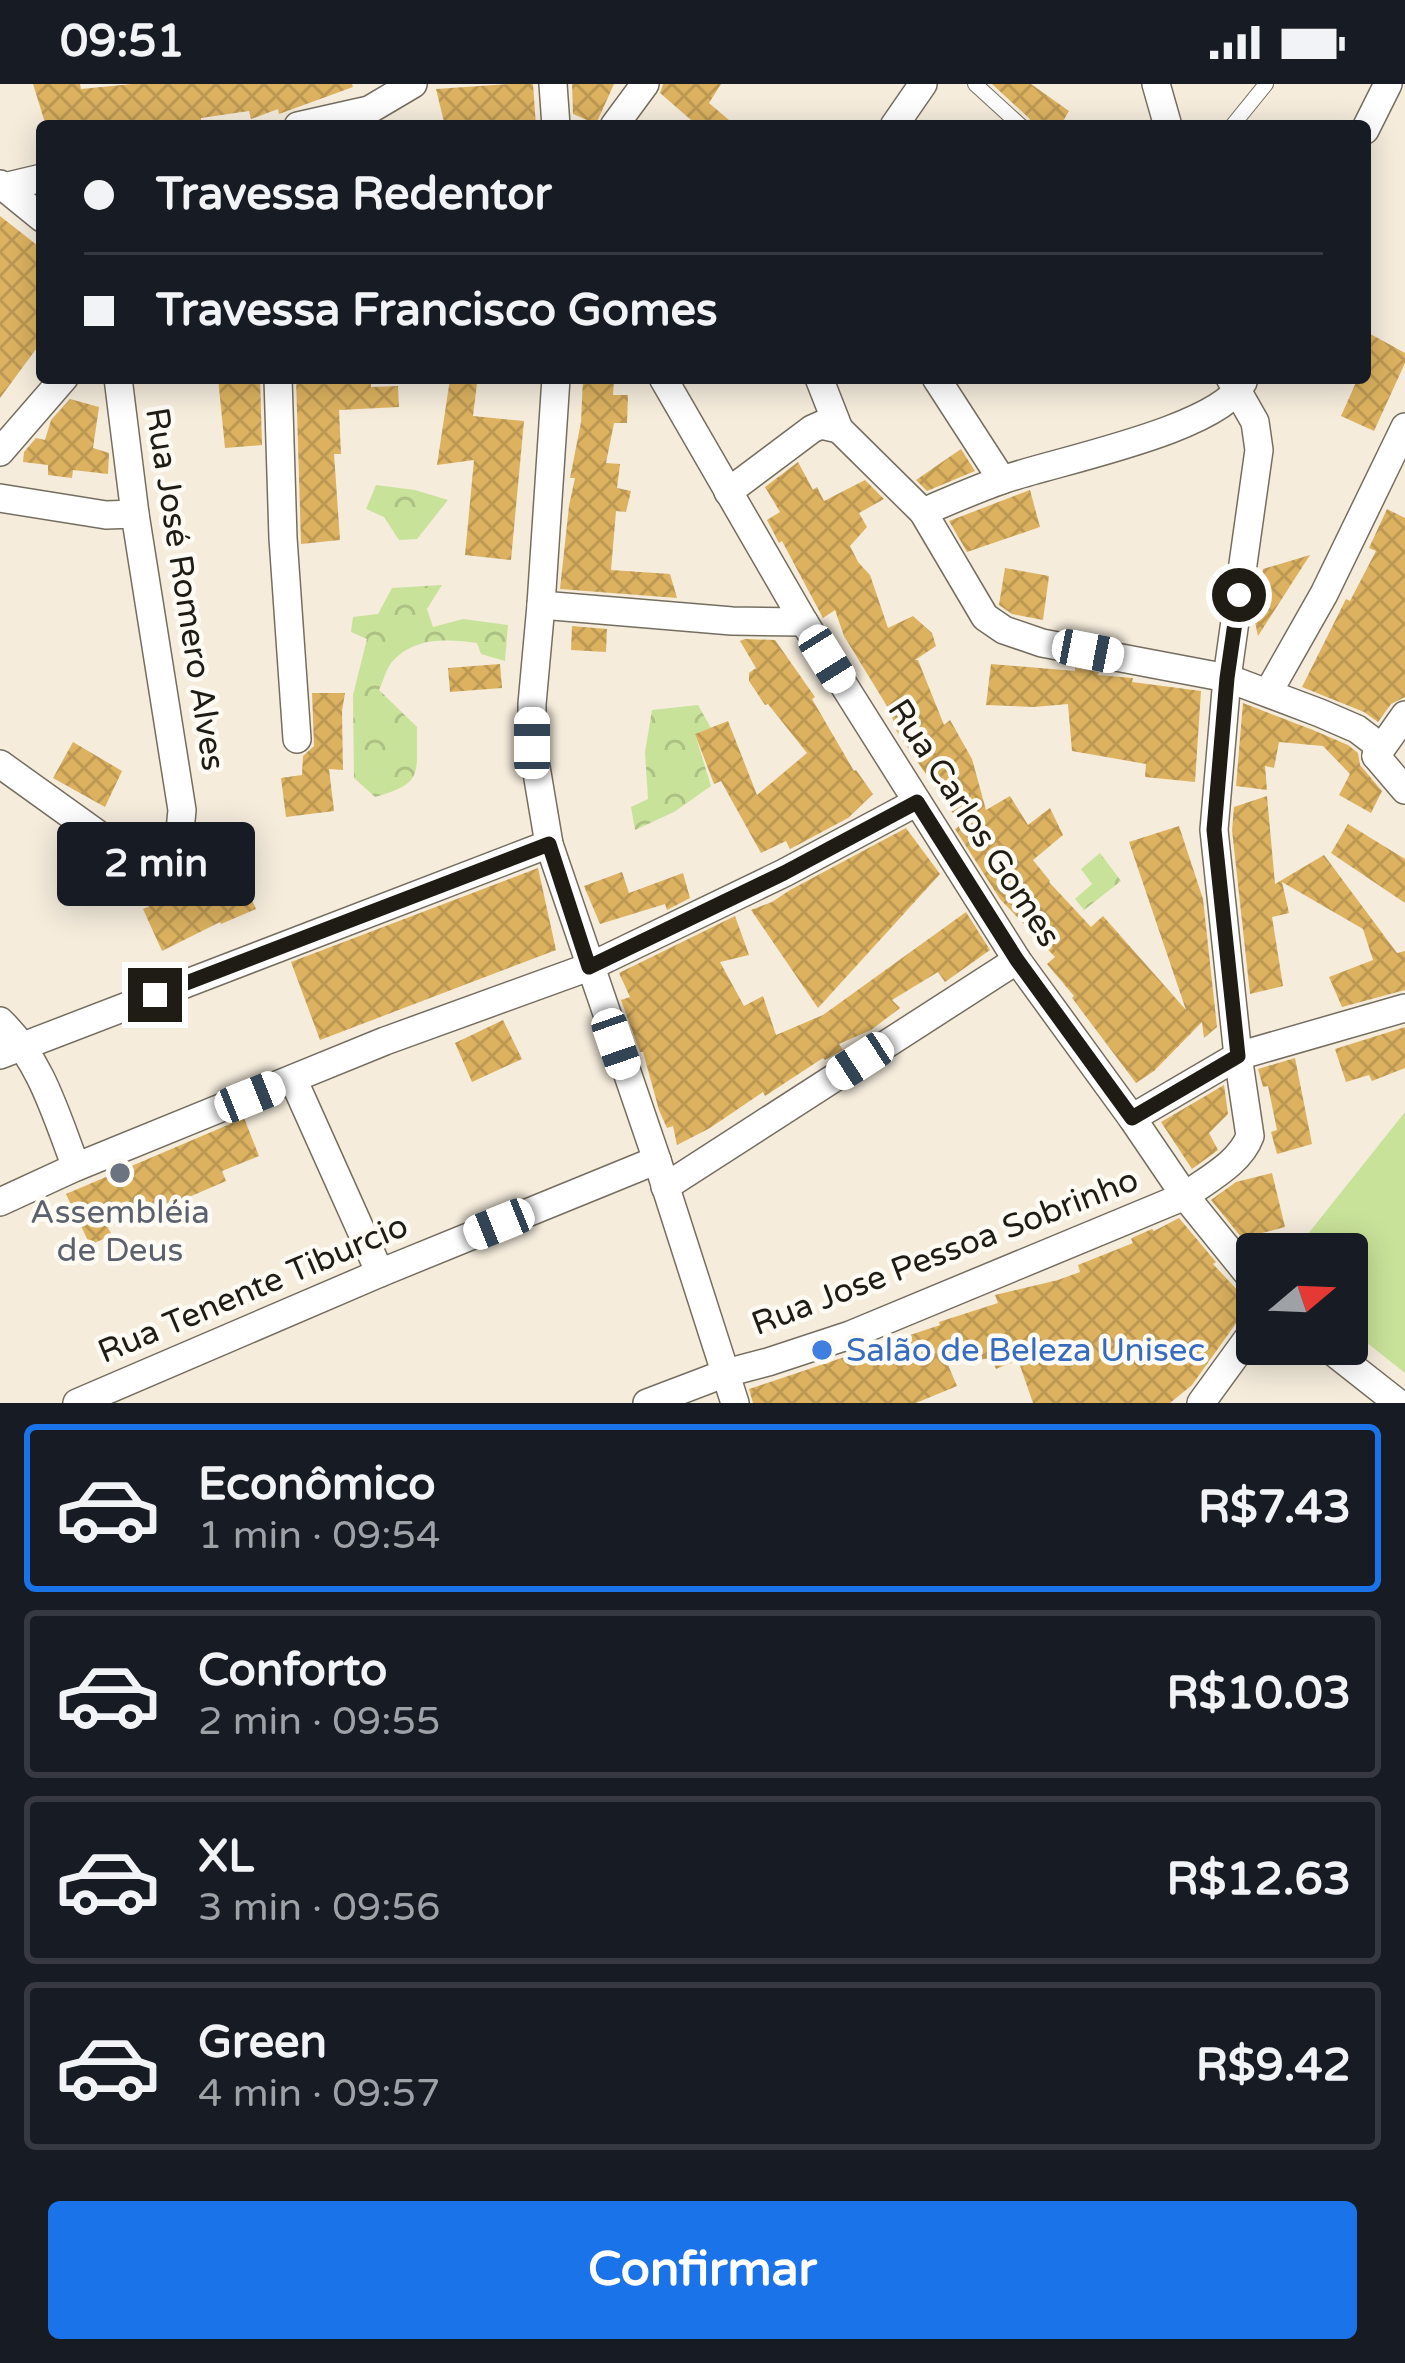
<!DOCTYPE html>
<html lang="pt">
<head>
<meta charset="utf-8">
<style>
	body { margin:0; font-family:"Varela Round",sans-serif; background:#20242c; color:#f1f3f6; height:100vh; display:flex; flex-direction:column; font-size:45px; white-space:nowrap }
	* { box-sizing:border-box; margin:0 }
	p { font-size:39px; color:#9ea1a6 }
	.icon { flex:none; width:66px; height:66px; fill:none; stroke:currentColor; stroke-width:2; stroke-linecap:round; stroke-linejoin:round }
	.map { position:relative; height:1319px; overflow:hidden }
	.drawer { display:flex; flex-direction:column; background:#171b24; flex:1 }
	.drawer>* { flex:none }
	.banner { position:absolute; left:36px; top:36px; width:1335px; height:264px; border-radius:12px; box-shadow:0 6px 30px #0003; display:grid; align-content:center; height:264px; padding:0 48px; background:#171b24 }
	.needle { width:78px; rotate:71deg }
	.controls { position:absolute; left:1236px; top:1149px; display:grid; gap:24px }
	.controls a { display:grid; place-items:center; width:132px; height:132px; border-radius:12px; background:#171b24; box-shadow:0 6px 30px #0003; font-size:60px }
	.end { position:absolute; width:54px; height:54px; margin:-27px; border:15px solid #1f1c16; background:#fff; box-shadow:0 0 0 6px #fff }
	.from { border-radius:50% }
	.bubble { position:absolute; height:84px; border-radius:12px; background:#171b24; box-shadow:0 6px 30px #0003; font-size:39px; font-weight:700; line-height:84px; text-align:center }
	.car { position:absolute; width:36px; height:72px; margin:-36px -18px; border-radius:15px; box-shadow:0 0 9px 3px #0007; background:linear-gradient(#fff 24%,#345 0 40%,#fff 0 76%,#345 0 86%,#fff 0) }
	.banner b { display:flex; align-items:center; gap:42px; height:114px; font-size:45px }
	.banner b+b { border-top:3px solid #363941 }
	.banner i { width:30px; height:30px; background:#f1f3f6 }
	ul { padding:21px 0 0; list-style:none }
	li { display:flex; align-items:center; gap:36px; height:168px; margin:0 24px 18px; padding:0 24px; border:6px solid #363941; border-radius:12px }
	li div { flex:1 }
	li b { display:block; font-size:45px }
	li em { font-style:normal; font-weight:700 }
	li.active { border-color:#1a73e8 }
	li>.icon { width:108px; height:108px; stroke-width:1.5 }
	.primary-button { display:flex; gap:24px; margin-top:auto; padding:24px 48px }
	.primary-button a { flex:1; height:138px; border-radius:12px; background:#1a73e8; color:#fff; font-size:48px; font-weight:700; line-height:138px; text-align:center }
	.status { display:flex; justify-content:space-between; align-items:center; height:84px; padding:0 60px; background:#171b24; direction:ltr }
	.status svg { height:33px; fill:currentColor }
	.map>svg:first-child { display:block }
</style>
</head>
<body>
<div class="status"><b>09:51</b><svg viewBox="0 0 49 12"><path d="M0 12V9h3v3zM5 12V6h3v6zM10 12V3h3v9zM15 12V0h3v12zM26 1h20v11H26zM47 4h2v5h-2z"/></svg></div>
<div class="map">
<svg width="1405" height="1319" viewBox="0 0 1405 1319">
	<defs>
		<pattern id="forest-crowns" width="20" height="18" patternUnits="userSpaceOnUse" patternTransform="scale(3)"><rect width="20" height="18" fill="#c9e299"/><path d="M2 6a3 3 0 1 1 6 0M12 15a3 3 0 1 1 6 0" fill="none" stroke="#acc183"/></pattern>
		<pattern id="building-cross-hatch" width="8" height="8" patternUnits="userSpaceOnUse" patternTransform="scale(3)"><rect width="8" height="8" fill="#dcb260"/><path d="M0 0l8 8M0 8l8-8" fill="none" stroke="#bc9853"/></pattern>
	</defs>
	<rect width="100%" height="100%" fill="#f5ecdc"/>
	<!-- grass -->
	<polygon fill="#c9e299" points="1405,1028 1405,1289 1347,1243 1347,1170 1292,1170"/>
	<!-- forest -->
	<g fill="url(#forest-crowns)">
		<polygon points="376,401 415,406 448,416 417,455 399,456 384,433 366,425"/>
		<path d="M442,501L427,525L433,543L463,535L508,541L505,577L481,570L477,559C447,555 414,553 392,578C386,585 383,598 379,606L417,643C416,690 425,699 375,713L354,694L353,611L367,555L351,548L353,533L378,530L392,504Z"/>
		<polygon points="698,621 711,644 695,650 711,702 674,728 635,746 631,723 648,715 645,668 652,626"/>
		<polygon points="1100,769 1121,797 1084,826 1075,815 1092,800 1081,785"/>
	</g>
	<!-- building -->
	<g fill="url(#building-cross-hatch)">
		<polygon points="33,0 80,0 81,5 132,0 352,0 353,3 279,30 278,25 251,35 249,27 201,34 201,36 180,42 46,42"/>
		<polygon points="509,0 533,0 536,42 445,42 436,5"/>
		<polygon points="572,0 614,0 596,40 573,30"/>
		<polygon points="663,0 721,0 709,19 736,42 698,42 660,9"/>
		<polygon points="992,0 1031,0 1069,27 1060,42 1034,42 1029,34"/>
		<polygon points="0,132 42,165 42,257 0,314"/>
		<polygon points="1365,247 1405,269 1405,279 1374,347 1341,332 1358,294 1365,294"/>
		<polygon points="218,294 260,294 262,361 225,364"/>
		<polygon points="296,294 371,294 371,303 398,302 399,323 339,326 341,370 334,370 340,456 301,460"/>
		<polygon points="583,294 614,294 613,311 628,311 627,339 614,339 606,379 620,380 617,404 631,407 626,428 616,427 611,486 670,490 677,514 560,505 569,422 575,394 570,394 581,338"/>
		<polygon points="450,295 477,299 473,332 524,337 511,476 465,471 474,376 437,381"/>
		<polygon points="70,315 99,323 93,364 109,369 108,390 73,386 72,394 48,391 48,381 23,378 24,368 36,354 45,356 51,336"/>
		<polygon points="961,365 975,387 927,407 916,396"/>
		<polygon points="798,378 813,406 817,403 824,417 865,396 884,415 859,429 867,443 850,462 858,478 870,491 888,544 913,532 932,549 936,562 915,576 918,576 944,641 950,636 972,675 986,726 1010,712 1028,741 1050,724 1063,751 1033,776 1050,797 1049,798 1091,843 1103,832 1186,926 1129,758 1179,742 1203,815 1217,943 1204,954 1202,938 1154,987 1136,999 1072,914 1074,912 1047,880 1055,873 1000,815 955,745 961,741 897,648 890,627 844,552 835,526 823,534 782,457 779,459 767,436 780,428 765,403"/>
		<polygon points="1030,406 1040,443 967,468 949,437"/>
		<polygon points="1387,425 1405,434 1405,613 1391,620 1378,638 1364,628 1302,603 1346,515 1350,517 1376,467 1369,464"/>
		<polygon points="1310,471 1258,552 1254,533 1263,485"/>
		<polygon points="1005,484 1049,492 1043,536 1012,530 999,521"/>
		<polygon points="572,542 607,545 606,568 571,566"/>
		<polygon points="745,555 775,556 815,613 812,615 854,687 856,686 873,710 848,734 790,765 786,757 761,769 721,697 714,700 695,650 728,637 757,711 807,669 768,620 765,621 749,597 749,589 756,584 740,557"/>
		<polygon points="500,580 502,604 450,608 448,584"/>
		<polygon points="991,580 1075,587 1075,584 1099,588 1098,591 1133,594 1132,598 1201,607 1195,698 1145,693 1146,680 1072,667 1068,620 1034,623 986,621"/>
		<polygon points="312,609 345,609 342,627 343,686 329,685 334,727 286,733 281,694 302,691 303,672 314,662"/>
		<polygon points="1243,619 1313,646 1348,661 1358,669 1360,681 1382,707 1371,729 1339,711 1350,690 1323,662 1279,658 1274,684 1265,682 1267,706 1236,702"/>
		<polygon points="73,658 122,687 105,723 53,694"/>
		<polygon points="1267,712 1275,800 1324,771 1397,869 1405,867 1405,906 1342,923 1329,893 1373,876 1363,845 1282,798 1289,829 1272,833 1283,902 1250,910 1232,746 1234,723"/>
		<polygon points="1348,740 1405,775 1405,819 1331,769"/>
		<polygon points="906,744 940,790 818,924 751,826 772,818 790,806"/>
		<polygon points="538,784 556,866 320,956 291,878"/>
		<polygon points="622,788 629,809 683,789 690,814 667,826 665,820 600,840 584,802"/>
		<polygon points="240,789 256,825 221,840 220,838 162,867 143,825 172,812 196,808"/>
		<polygon points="966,828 990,866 945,898 938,888 892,916 900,924 871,946 839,960 843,966 825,976 823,974 765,1012 763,1008 710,1044 677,1061 673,1042 667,1044 659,1026 643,968 640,968 621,916 630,913 619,889 735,832 749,871 720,878 744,922 763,912 776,951 823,931"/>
		<polygon points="503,936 522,975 472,998 455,959"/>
		<polygon points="1405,943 1405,984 1372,997 1369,991 1346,998 1335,965"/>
		<polygon points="1295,974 1312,1060 1277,1070 1271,1048 1277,1046 1268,1002 1263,1003 1258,985"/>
		<polygon points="1224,1001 1228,1030 1209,1049 1218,1066 1192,1085 1161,1038"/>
		<polygon points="244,1034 259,1072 222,1087 226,1097 152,1129 149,1123 108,1144 112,1151 90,1161 66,1110"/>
		<polygon points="1272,1089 1285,1143 1262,1149 1246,1159 1211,1116 1236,1098"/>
		<polygon points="1179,1134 1216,1178 1213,1180 1255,1225 1242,1231 1192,1301 1170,1319 1033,1319 1018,1276 996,1285 991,1274 948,1281 957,1302 916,1319 753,1319 749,1305 940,1241 939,1238 998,1219 995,1211 1058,1196 1080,1188 1078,1181 1133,1159 1131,1155 1134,1153 1152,1145 1154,1147"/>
	</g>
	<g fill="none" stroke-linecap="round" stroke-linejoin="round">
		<!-- lane casing -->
		<g stroke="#756e60" stroke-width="16">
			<g id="lane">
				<polyline points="975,0 1021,42"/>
				<polyline points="1232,42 1266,0"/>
			</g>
		</g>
		<!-- street casing -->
		<g stroke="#756e60" stroke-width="30">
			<g id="street">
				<polyline points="553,0 556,42"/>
				<polyline points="1156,0 1168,42"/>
				<polyline points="298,42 369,26 413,0"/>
				<polyline points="614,42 645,0"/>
				<polyline points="894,42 923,0"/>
				<polyline points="1365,46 1388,0"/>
				<polyline points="0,100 42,134"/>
				<polyline points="4,103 42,94"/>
				<polyline points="278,294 283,454 297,655"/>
				<polyline points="556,294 541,521 532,620 532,659 549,760 657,1076 735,1319"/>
				<polyline points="663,294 804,538 1017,876 1132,1034 1185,1112 1257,1201"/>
				<polyline points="819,294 839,345 923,428 985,533 1004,546 1042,559 1227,594 1320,629 1357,645 1378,661 1376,672 1405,706"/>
				<polyline points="936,294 1002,396"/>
				<polyline points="0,368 64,294"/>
				<polyline points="728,408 812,345 821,341 839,345"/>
				<polyline points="0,414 106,431 135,430"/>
				<path d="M923,428C949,417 976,405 1002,396C1056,377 1220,346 1243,298"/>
				<polyline points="541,521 732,537 804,538"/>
				<polyline points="1269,607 1324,510 1405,343"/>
				<polyline points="1376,672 1405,631"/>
				<polyline points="0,680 99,751 133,765 157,762 173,755 180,747 182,726 135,430 118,294"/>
				<path d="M0,937C41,976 56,1031 76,1083"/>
				<polyline points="0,971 549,760"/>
				<polyline points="293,995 380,1189"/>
				<polyline points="1132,1034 1238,972 1405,924"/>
				<polyline points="665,1103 1017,876"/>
				<polyline points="0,1118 76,1083 385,957 589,883 784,789 917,718"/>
				<polyline points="1323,1260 1398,1319"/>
				<polyline points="77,1319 380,1189 657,1076"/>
				<path d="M647,1319L726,1289L768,1278L850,1251L1185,1112C1208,1095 1240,1079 1250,1052L1238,972L1214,746L1227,594L1259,366L1255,338L1230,294"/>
				<polyline points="1201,1319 1257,1242"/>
			</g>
		</g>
		<!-- lane -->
		<use href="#lane" stroke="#fff" stroke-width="14"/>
		<!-- street -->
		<use href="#street" stroke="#fff" stroke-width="27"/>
	</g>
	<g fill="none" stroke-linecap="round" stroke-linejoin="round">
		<!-- route -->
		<polyline stroke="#1f1c16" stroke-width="15" points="155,911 549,760 589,883 784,789 917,718 1017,876 1132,1034 1238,972 1214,746 1227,594 1239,511"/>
	</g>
	<!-- markers -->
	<circle fill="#6b7280" stroke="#fefaf4" stroke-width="4.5" cx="120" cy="1089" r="12"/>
	<circle fill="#3f7fe0" stroke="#fefaf4" stroke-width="4.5" cx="822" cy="1266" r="12"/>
	<g text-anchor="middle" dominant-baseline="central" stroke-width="9" stroke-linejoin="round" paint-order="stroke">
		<!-- street labels -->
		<g font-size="33" fill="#1f1c16" stroke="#fefaf4">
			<text transform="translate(185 505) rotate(81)">Rua José Romero Alves</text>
			<text transform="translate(974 739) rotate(57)">Rua Carlos Gomes</text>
			<text transform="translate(945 1168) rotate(-21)">Rua Jose Pessoa Sobrinho</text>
			<text transform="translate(253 1205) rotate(-23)">Rua Tenente Tiburcio</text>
		</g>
		<!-- worship labels -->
		<g font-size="33" fill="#5b616d" stroke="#fefaf4">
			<text x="120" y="1128">Assembléia<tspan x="120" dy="38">de Deus</tspan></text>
		</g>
		<!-- shop labels -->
		<g font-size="33" fill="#366cbe" stroke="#fefaf4" text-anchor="start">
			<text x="846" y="1266">Salão de Beleza Unisec</text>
		</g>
	</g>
</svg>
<div class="controls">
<a><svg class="needle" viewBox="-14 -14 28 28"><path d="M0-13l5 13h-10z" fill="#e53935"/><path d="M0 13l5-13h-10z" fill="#9ea1a6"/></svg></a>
</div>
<i class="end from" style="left:1239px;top:511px"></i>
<i class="end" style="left:155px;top:911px"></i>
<div class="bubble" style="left:57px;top:738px;width:198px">2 min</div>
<i class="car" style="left:1088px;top:567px;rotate:101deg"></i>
<i class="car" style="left:827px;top:575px;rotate:148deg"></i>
<i class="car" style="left:532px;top:659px;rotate:0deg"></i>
<i class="car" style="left:616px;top:960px;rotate:161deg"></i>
<i class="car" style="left:860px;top:977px;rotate:237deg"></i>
<i class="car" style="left:250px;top:1013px;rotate:68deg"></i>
<i class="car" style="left:499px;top:1140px;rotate:248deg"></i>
<div class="banner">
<b><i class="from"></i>Travessa Redentor</b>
<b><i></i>Travessa Francisco Gomes</b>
</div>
</div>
<section class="drawer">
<ul>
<li class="active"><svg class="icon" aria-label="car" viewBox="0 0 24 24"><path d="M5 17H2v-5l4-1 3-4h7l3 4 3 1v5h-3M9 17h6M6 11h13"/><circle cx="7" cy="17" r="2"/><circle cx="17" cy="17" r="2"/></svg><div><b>Econômico</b><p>1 min · 09:54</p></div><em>R$7.43</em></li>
<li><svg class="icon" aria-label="car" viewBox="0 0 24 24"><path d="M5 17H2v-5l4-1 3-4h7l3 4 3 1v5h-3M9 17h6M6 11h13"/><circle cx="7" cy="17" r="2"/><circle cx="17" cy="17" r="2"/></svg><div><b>Conforto</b><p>2 min · 09:55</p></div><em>R$10.03</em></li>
<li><svg class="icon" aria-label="car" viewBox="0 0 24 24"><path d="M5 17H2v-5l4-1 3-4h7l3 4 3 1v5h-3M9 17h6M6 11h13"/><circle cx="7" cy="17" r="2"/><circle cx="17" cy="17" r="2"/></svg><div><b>XL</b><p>3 min · 09:56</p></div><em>R$12.63</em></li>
<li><svg class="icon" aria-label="car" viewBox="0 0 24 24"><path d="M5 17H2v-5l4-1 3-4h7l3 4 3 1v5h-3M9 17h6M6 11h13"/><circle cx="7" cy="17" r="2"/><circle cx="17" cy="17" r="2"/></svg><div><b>Green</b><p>4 min · 09:57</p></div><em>R$9.42</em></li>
</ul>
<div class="primary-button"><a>Confirmar</a></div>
</section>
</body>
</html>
